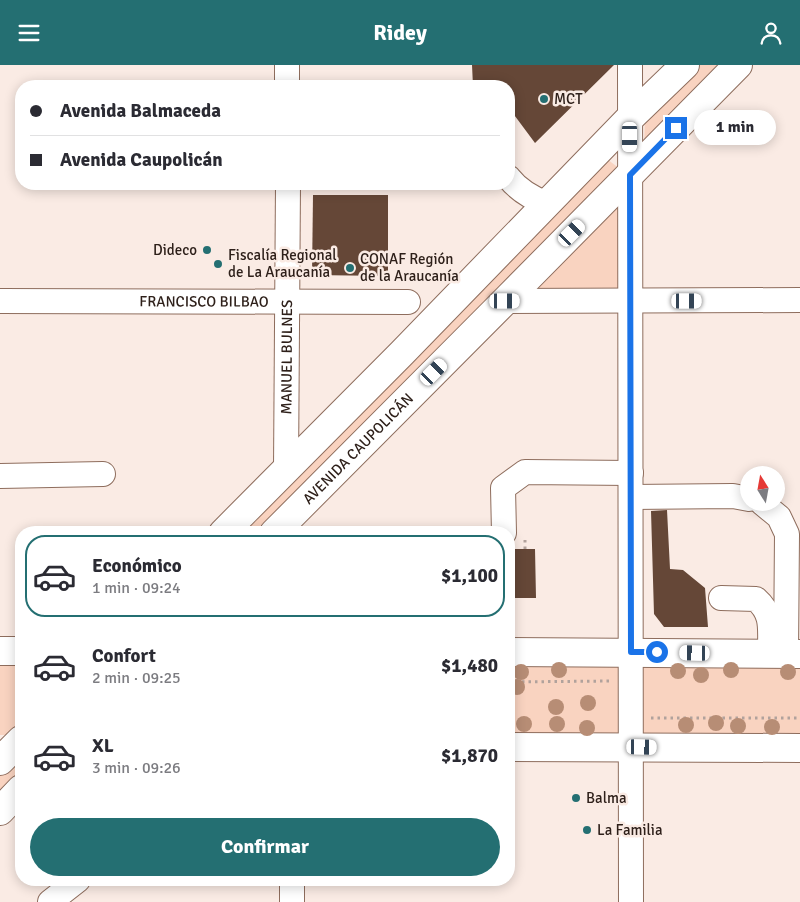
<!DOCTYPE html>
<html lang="es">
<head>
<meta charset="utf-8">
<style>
	body { margin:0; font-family:Signika,sans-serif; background:#f2f2f3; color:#2b2b33; height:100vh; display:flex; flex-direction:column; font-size:19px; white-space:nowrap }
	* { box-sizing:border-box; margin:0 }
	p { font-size:16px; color:#7c7c81 }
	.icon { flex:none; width:28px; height:28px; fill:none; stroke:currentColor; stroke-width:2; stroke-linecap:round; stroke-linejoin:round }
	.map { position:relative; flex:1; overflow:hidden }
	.drawer { position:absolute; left:15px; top:461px; width:500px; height:360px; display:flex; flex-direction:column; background:#fff; border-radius:20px; box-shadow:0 2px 12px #0003 }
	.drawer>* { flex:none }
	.banner { position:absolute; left:15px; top:15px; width:500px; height:110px; border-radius:20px; box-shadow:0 2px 12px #0003; display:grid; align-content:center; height:110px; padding:0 15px; background:#fff }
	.needle { width:32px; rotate:349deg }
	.fabs { position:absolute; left:740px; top:401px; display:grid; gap:10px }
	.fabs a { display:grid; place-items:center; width:45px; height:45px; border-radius:50%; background:#fff; box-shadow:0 2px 12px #0003; font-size:25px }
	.end { position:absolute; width:22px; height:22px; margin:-11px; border:6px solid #1a73e8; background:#fff; box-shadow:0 0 0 2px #fff }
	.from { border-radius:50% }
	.bubble { position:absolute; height:35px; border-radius:18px; background:#fff; box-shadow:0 2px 12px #0003; font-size:16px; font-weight:800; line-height:35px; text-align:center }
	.car { position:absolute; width:15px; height:30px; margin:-15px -8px; border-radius:6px; box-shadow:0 0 4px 1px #0007; background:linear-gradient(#fff 24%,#345 0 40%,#fff 0 76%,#345 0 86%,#fff 0) }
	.banner b { display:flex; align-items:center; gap:18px; height:48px; font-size:19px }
	.banner b+b { border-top:1px solid #e1e1e2 }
	.banner i { width:12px; height:12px; background:#2b2b33 }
	ul { padding:9px 0 0; list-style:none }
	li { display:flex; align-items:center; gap:15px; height:82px; margin:0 10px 8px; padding:0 5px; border:2px solid transparent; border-radius:20px }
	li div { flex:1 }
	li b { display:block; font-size:19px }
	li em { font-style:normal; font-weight:800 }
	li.selected { border-color:#246f72 }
	li>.icon { width:45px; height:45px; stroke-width:1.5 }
	.primary-button { display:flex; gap:10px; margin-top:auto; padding:10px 15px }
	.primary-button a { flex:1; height:58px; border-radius:30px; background:#246f72; color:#fff; font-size:20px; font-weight:800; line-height:58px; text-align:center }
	header { display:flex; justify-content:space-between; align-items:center; height:65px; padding:0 15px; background:#246f72; color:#fff; font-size:22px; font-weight:800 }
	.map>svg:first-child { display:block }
</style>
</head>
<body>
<header><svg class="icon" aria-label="menu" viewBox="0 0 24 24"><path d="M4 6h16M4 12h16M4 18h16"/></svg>Ridey<svg class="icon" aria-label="person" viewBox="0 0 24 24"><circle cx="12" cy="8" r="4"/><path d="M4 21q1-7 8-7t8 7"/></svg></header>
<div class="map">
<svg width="800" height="837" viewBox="0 0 800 837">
	<rect width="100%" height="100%" fill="#faebe4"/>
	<!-- green -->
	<g fill="#f9d3c0">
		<polygon points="694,0 728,0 644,84 645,47"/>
		<polygon points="603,91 624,107 265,467 232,468"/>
		<polygon points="623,126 620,230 522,228"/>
		<polygon points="625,592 625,675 509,672 509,594"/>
		<polygon points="0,594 21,594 21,664 16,670 0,670"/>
		<polygon points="639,594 800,596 800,675 639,674"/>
		<polygon points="14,697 21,698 21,708 0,730 0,711"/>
	</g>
	<!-- building -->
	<g fill="#654737">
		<polygon points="472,0 614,0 535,78 509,43 509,21 473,21"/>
		<polygon points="313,130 388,130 388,211 312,210"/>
		<polygon points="667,445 670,504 683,505 705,523 708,562 664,562 654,549 651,446"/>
		<polygon points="509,484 535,484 536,533 513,533 512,510 509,510"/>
	</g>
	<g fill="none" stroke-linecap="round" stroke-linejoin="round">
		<!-- minor casing -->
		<g stroke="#8e6d5d" stroke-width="26">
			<g id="minor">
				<polyline points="287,0 287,21"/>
				<polyline points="630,0 631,837"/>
				<path d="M509,113C519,126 532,133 547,139"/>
				<path id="s1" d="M0,236L408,237"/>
				<polyline points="505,236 800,235"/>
				<path id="s2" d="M286,404L288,119"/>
				<polyline points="0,411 103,409"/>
				<polyline points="631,432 733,431 749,434"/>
				<polyline points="762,438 779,452 787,469 786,589"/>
				<polyline points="504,468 503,423 525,407 631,408"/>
				<path d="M721,533L756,534C773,549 770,563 770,584"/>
				<polyline points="50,837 78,815"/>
				<polyline points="292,837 292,815"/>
			</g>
		</g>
		<!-- major casing -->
		<g stroke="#8e6d5d" stroke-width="30">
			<g id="major">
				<polyline points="223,468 402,288 630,53 685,0"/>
				<path id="s3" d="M274,468L505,236L738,0"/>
				<polyline points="0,586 21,586"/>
				<polyline points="509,587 800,589"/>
				<polyline points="509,682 800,683"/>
				<polyline points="0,696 21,675"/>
				<polyline points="0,746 21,724"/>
			</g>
		</g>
		<!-- path -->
		<g stroke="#b1a29c" stroke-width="3" stroke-dasharray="2.5 4" stroke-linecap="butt">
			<polyline points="525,475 525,484"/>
			<polyline points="509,617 610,616"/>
			<polyline points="651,653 800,653"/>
		</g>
		<!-- minor -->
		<use href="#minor" stroke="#fff" stroke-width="24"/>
		<!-- major -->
		<use href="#major" stroke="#fff" stroke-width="28"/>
	</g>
	<!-- trees -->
	<g fill="#b78d75">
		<circle cx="559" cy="605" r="8"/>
		<circle cx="731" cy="605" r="8"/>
		<circle cx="678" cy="606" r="8"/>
		<circle cx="521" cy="607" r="8"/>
		<circle cx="788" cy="607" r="8"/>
		<circle cx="701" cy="610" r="8"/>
		<circle cx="517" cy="622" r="8"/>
		<circle cx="588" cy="638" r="8"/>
		<circle cx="556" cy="642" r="8"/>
		<circle cx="716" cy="658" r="8"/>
		<circle cx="524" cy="659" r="8"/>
		<circle cx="557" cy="659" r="8"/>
		<circle cx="686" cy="660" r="8"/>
		<circle cx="738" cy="661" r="8"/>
		<circle cx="772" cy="662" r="8"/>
		<circle cx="587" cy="663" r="8"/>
	</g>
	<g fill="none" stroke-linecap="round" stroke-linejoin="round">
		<!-- route -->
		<polyline stroke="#1a73e8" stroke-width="6" points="657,587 631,587 630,110 676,63"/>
	</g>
	<!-- markers -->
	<g fill="#246f72" stroke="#faebe4" stroke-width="2">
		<circle cx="544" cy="34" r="5"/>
		<circle cx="207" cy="185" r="5"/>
		<circle cx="218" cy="199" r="5"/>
		<circle cx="350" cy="203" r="5"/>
		<circle cx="576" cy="733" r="5"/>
		<circle cx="587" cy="765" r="5"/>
	</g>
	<g text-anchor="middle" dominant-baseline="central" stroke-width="5" stroke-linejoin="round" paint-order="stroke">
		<!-- poi labels -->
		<g font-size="15" fill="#2e201a" stroke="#faebe4" text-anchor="start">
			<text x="554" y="34">MCT</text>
			<text x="197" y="185" text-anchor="end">Dideco</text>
			<text x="228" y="190">Fiscalía Regional<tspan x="228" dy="17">de La Araucanía</tspan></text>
			<text x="360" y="194">CONAF Región<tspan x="360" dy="17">de la Araucanía</tspan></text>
			<text x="586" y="733">Balma</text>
			<text x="597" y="765">La Familia</text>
		</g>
		<!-- street labels -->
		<g font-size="15" fill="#2e201a" stroke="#faebe4">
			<text stroke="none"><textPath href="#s1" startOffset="204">FRANCISCO BILBAO</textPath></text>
			<text stroke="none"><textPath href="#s2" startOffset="112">MANUEL BULNES</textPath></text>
			<text stroke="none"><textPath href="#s3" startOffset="119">AVENIDA CAUPOLICÁN</textPath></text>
		</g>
	</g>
</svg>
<div class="fabs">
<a><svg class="needle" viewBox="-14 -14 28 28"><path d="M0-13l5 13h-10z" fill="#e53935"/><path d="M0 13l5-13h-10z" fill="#7c7c81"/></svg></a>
</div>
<i class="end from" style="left:657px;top:587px"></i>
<i class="end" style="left:676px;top:63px"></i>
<div class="bubble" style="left:694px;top:45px;width:82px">1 min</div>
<i class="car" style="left:630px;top:72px;rotate:180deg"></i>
<i class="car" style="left:572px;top:168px;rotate:45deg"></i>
<i class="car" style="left:505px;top:236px;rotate:90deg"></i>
<i class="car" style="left:687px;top:236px;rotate:90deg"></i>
<i class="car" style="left:434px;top:307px;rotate:45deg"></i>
<i class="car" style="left:695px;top:588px;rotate:271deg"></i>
<i class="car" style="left:642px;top:682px;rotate:91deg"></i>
<div class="banner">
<b><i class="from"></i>Avenida Balmaceda</b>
<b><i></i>Avenida Caupolicán</b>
</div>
<section class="drawer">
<ul>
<li class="selected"><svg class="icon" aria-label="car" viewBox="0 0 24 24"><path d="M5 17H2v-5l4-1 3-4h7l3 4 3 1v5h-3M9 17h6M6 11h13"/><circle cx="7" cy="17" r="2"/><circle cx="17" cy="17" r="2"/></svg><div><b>Económico</b><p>1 min · 09:24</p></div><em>$1,100</em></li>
<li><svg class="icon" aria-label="car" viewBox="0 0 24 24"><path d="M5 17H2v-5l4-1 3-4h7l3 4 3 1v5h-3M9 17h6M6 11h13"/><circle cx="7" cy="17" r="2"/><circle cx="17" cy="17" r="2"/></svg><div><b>Confort</b><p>2 min · 09:25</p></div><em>$1,480</em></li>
<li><svg class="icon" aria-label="car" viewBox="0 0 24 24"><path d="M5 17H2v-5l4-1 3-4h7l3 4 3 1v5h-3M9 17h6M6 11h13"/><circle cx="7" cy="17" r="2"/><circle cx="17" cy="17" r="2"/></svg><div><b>XL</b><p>3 min · 09:26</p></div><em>$1,870</em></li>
</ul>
<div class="primary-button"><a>Confirmar</a></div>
</section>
</div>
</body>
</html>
